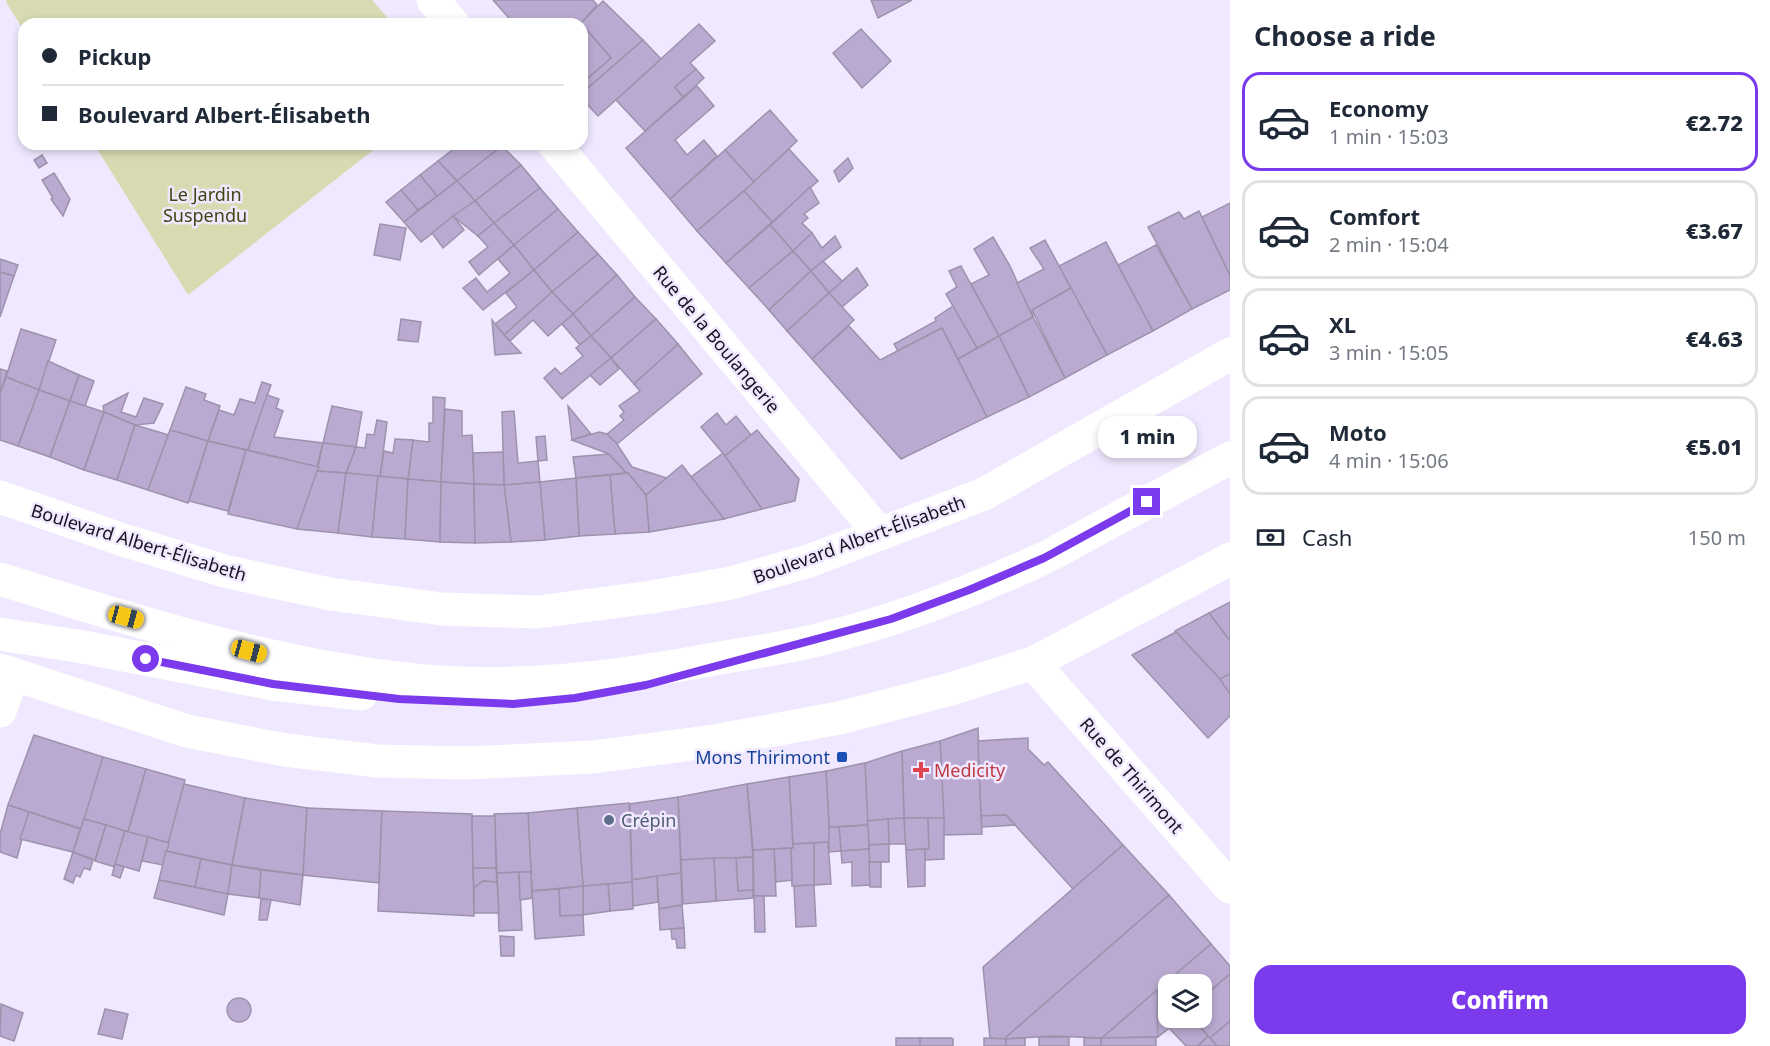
<!DOCTYPE html>
<html lang="en">
<head>
<meta charset="utf-8">
<style>
	body { margin:0; font-family:"Noto Sans",sans-serif; background:#f2f2f3; color:#1f2937; height:100vh; display:flex; flex-direction:column; font-size:22px; white-space:nowrap }
	* { box-sizing:border-box; margin:0 }
	p { font-size:20px; color:#747a83 }
	.icon { flex:none; width:33px; height:33px; fill:none; stroke:currentColor; stroke-width:2; stroke-linecap:round; stroke-linejoin:round }
	.map { position:relative; flex:1; overflow:hidden }
	.details { display:flex; flex-direction:column; background:#fff; width:540px }
	.details>* { flex:none }
	.top-card { position:absolute; left:18px; top:18px; width:570px; height:132px; border-radius:18px; box-shadow:0 3px 9px #0003; display:grid; align-content:center; height:132px; padding:0 24px; background:#fff }
	.controls { position:absolute; left:1158px; top:974px; display:grid; gap:12px }
	.controls a { display:grid; place-items:center; width:54px; height:54px; border-radius:12px; background:#fff; box-shadow:0 3px 9px #0003; font-size:30px }
	.end { position:absolute; width:27px; height:27px; margin:-14px; border:8px solid #7c3aed; background:#fff; box-shadow:0 0 0 3px #fff }
	.from { border-radius:50% }
	.bubble { position:absolute; height:42px; border-radius:18px; background:#fff; box-shadow:0 3px 9px #0003; font-size:20px; font-weight:800; line-height:42px; text-align:center }
	.car { position:absolute; width:18px; height:36px; margin:-18px -9px; border-radius:8px; box-shadow:0 0 4px 2px #0007; background:linear-gradient(#f5c518 24%,#345 0 40%,#f5c518 0 76%,#345 0 86%,#f5c518 0) }
	.top-card b { display:flex; align-items:center; gap:21px; height:57px; font-size:22px }
	.top-card b+b { border-top:2px solid #e0e1e3 }
	.top-card i { width:15px; height:15px; background:#1f2937 }
	ul { padding:0; list-style:none }
	li { display:flex; align-items:center; gap:18px; height:99px; margin:0 12px 9px; padding:0 12px; border:3px solid #e0e1e3; border-radius:18px }
	li div { flex:1 }
	li b { display:block; font-size:22px }
	li em { font-style:normal; font-weight:800 }
	li.on { border-color:#7c3aed }
	li>.icon { width:54px; height:54px; stroke-width:1.5 }
	h2 { padding:0 24px; font-size:27px; line-height:72px }
	.pay { display:flex; align-items:center; gap:15px; height:66px; padding:0 24px; font-size:22px }
	.pay p { margin-inline-start:auto }
	.cta { display:flex; gap:12px; margin-top:auto; padding:12px 24px }
	.cta a { flex:1; height:69px; border-radius:18px; background:#7c3aed; color:#fff; font-size:24px; font-weight:800; line-height:69px; text-align:center }
	main { display:flex; flex:1; min-height:0 }
	.map>svg:first-child { display:block }
</style>
</head>
<body>
<main>
<div class="map">
<svg width="1230" height="1046" viewBox="0 0 1230 1046">
	<rect width="100%" height="100%" fill="#f0e8ff"/>
	<!-- green -->
	<g fill="#d8dab2">
		<polygon points="7,0 372,0 393,24 24,24 24,31 6,2"/>
		<polygon points="94,144 381,144 188,295"/>
	</g>
	<!-- building -->
	<g fill="#baaad1" stroke="#9c92ac" stroke-width="1.5">
		<polygon points="493,0 593,0 597,5 581,23 579,21 576,24 514,24"/>
		<polygon points="871,0 912,0 878,18"/>
		<polygon points="603,1 643,40 582,93 582,83 611,58 581,23"/>
		<polygon points="579,21 581,23 611,58 582,83 582,24 576,24"/>
		<polygon points="699,24 715,41 690,63 696,69 675,87 683,97 645,131 616,100"/>
		<polygon points="861,29 891,61 862,88 833,53"/>
		<polygon points="643,40 661,59 598,116 582,99 582,93"/>
		<polygon points="696,69 704,78 683,97 675,87"/>
		<polygon points="697,86 714,106 675,140 687,155 704,140 717,156 670,199 626,148"/>
		<polygon points="770,110 797,141 754,182 725,150"/>
		<polygon points="460,144 500,144 502,146 457,181 438,161"/>
		<polygon points="502,146 521,165 475,201 457,181"/>
		<polygon points="789,149 818,181 772,222 744,191"/>
		<polygon points="725,150 754,182 697,231 670,199"/>
		<polygon points="42,155 47,163 39,168 34,160"/>
		<polygon points="848,158 853,168 839,182 834,171"/>
		<polygon points="438,161 457,181 437,196 420,175"/>
		<polygon points="521,165 540,188 494,223 475,201"/>
		<polygon points="54,173 70,199 63,216 51,199 53,198 42,180"/>
		<polygon points="420,175 437,196 418,210 401,190"/>
		<polygon points="457,181 475,201 421,242 404,222"/>
		<polygon points="810,187 819,203 804,214 808,218 802,223 812,233 793,251 770,225"/>
		<polygon points="540,188 558,209 514,245 494,223"/>
		<polygon points="401,190 418,210 404,222 386,202"/>
		<polygon points="744,191 772,222 726,263 697,231"/>
		<polygon points="475,201 494,223 478,236 453,216"/>
		<polygon points="1230,203 1230,276 1202,217"/>
		<polygon points="558,209 578,232 534,270 514,245"/>
		<polygon points="1199,211 1230,276 1230,290 1192,309 1148,227 1179,212 1184,219"/>
		<polygon points="453,216 464,230 443,248 432,233"/>
		<polygon points="494,223 514,245 479,275 469,262 488,247 478,236"/>
		<polygon points="380,224 406,228 400,260 374,255"/>
		<polygon points="770,225 793,251 749,288 726,263"/>
		<polygon points="578,232 598,254 552,292 534,270"/>
		<polygon points="812,233 822,248 835,236 841,247 811,271 793,251"/>
		<polygon points="993,237 1010,266 1033,317 999,336 971,284 989,275 974,249"/>
		<polygon points="1045,240 1071,288 1032,310 1033,317 1017,283 1044,269 1030,248"/>
		<polygon points="1106,242 1153,331 1107,355 1059,266"/>
		<polygon points="514,245 534,270 483,310 463,288 476,278 487,292 510,273 498,259"/>
		<polygon points="1156,245 1192,309 1153,331 1118,265"/>
		<polygon points="793,251 811,271 769,310 749,288"/>
		<polygon points="598,254 617,275 573,314 552,292"/>
		<polygon points="0,259 18,265 14,276 0,272"/>
		<polygon points="823,261 843,282 829,293 811,271"/>
		<polygon points="961,266 999,336 977,348 946,294 957,287 949,271"/>
		<polygon points="857,268 868,285 842,307 829,293"/>
		<polygon points="534,270 552,292 504,335 495,324 517,307 506,293"/>
		<polygon points="811,271 829,293 787,331 769,310"/>
		<polygon points="0,272 14,276 0,317"/>
		<polygon points="617,275 635,297 591,336 573,314"/>
		<polygon points="1071,288 1107,355 1065,378 1032,310"/>
		<polygon points="552,292 573,314 548,336 533,320 510,341 504,335"/>
		<polygon points="829,293 854,320 812,359 787,331"/>
		<polygon points="635,297 656,319 611,358 591,336"/>
		<polygon points="953,306 977,348 958,359 942,328 898,351 894,344 936,321 935,318"/>
		<polygon points="573,314 591,336 580,345 562,324"/>
		<polygon points="1033,317 1065,378 1029,397 999,336"/>
		<polygon points="401,319 421,322 418,342 398,340"/>
		<polygon points="656,319 678,344 634,384 611,358"/>
		<polygon points="492,320 504,335 521,353 495,355"/>
		<polygon points="849,326 880,360 942,328 987,417 901,459 812,359"/>
		<polygon points="21,329 56,340 39,390 6,377"/>
		<polygon points="591,336 611,358 562,399 544,378 555,368 561,374 583,356 576,348"/>
		<polygon points="999,336 1029,397 987,417 958,359"/>
		<polygon points="678,344 702,374 617,444 607,434 624,420 620,416 624,412 619,406 640,391 634,384"/>
		<polygon points="611,358 619,369 600,385 590,375"/>
		<polygon points="48,361 79,375 70,401 39,390"/>
		<polygon points="0,369 7,371 0,394"/>
		<polygon points="79,375 94,381 85,406 70,401"/>
		<polygon points="6,377 39,390 18,446 0,440 0,394"/>
		<polygon points="262,382 271,385 248,450 208,441 219,410 234,415 240,399 255,403"/>
		<polygon points="186,387 206,394 204,400 220,406 208,441 170,430"/>
		<polygon points="39,390 70,401 50,457 18,446"/>
		<polygon points="128,393 121,412 136,417 144,398 163,404 154,423 135,425 104,412 103,406"/>
		<polygon points="267,395 279,399 276,408 283,411 274,437 323,443 317,467 248,450"/>
		<polygon points="433,397 445,398 441,482 408,479 413,440 429,442 429,423 433,423"/>
		<polygon points="70,401 104,412 84,470 50,457"/>
		<polygon points="332,406 362,412 356,447 323,443"/>
		<polygon points="568,406 591,434 572,440"/>
		<polygon points="445,409 462,411 462,436 472,435 474,484 441,482"/>
		<polygon points="514,411 518,463 538,461 540,482 504,485 502,412"/>
		<polygon points="104,412 135,425 117,480 84,470"/>
		<polygon points="717,413 726,425 736,416 751,435 725,456 701,427"/>
		<polygon points="377,420 387,422 380,477 346,473 356,447 365,448 367,434 374,435"/>
		<polygon points="135,425 169,435 148,490 117,480"/>
		<polygon points="170,430 208,441 188,503 148,490"/>
		<polygon points="757,430 799,479 795,501 762,509 725,456"/>
		<polygon points="599,432 607,434 617,444 632,467 667,478 646,495 628,473 626,473 609,454 572,440"/>
		<polygon points="545,436 547,460 538,461 536,437"/>
		<polygon points="395,439 413,440 408,479 380,477 384,451 393,453"/>
		<polygon points="208,441 246,450 228,511 189,501"/>
		<polygon points="323,443 356,447 346,473 317,471"/>
		<polygon points="246,450 319,467 297,529 228,514"/>
		<polygon points="503,452 504,485 474,484 473,453"/>
		<polygon points="723,453 725,456 762,509 724,519 691,477"/>
		<polygon points="609,454 626,473 576,478 573,457"/>
		<polygon points="682,465 724,519 649,532 646,495"/>
		<polygon points="317,471 346,473 338,533 297,529"/>
		<polygon points="346,473 378,476 372,537 338,533"/>
		<polygon points="628,473 646,495 649,532 615,534 610,475"/>
		<polygon points="610,475 615,534 579,536 576,478"/>
		<polygon points="378,476 408,479 405,539 372,537"/>
		<polygon points="576,478 579,536 545,540 540,482"/>
		<polygon points="408,479 441,482 440,542 405,539"/>
		<polygon points="441,482 474,484 475,543 440,542"/>
		<polygon points="540,482 545,540 511,542 504,485"/>
		<polygon points="474,484 504,485 511,542 475,543"/>
		<polygon points="1230,602 1230,641 1209,613"/>
		<polygon points="1209,613 1230,641 1230,674 1220,679 1175,631"/>
		<polygon points="1176,632 1220,679 1230,694 1230,716 1208,738 1132,655"/>
		<polygon points="1230,674 1230,694 1220,679"/>
		<polygon points="978,728 982,834 943,835 940,741"/>
		<polygon points="34,735 103,757 82,829 8,805"/>
		<polygon points="1028,738 1028,749 1044,765 1048,762 1123,845 1073,889 1006,815 981,816 978,741"/>
		<polygon points="940,741 944,818 904,818 902,751"/>
		<polygon points="902,751 904,818 867,821 865,763"/>
		<polygon points="103,757 146,769 128,832 84,819"/>
		<polygon points="865,763 868,825 829,827 826,771"/>
		<polygon points="146,769 185,780 169,843 128,832"/>
		<polygon points="826,771 830,842 793,844 789,777"/>
		<polygon points="789,777 793,848 753,850 747,784"/>
		<polygon points="184,784 245,798 232,865 166,851"/>
		<polygon points="747,784 753,857 681,860 678,797"/>
		<polygon points="678,797 681,873 632,880 630,804"/>
		<polygon points="245,798 307,808 303,875 232,865"/>
		<polygon points="629,803 632,882 583,886 577,808"/>
		<polygon points="8,805 29,812 17,858 0,852 0,834"/>
		<polygon points="307,808 382,811 379,883 303,875"/>
		<polygon points="577,808 583,886 532,891 528,813"/>
		<polygon points="382,811 472,814 474,916 378,911"/>
		<polygon points="29,812 80,829 73,852 20,839"/>
		<polygon points="528,813 531,872 497,873 494,814"/>
		<polygon points="1006,815 1015,825 982,827 981,816"/>
		<polygon points="472,816 495,816 496,868 473,868"/>
		<polygon points="904,818 906,844 889,844 888,819"/>
		<polygon points="904,818 928,818 929,849 906,850"/>
		<polygon points="928,818 944,818 944,859 925,860 925,849 929,849"/>
		<polygon points="84,819 106,825 95,860 73,852"/>
		<polygon points="888,819 889,844 869,845 867,821"/>
		<polygon points="106,825 125,831 115,867 95,861"/>
		<polygon points="868,825 869,849 841,851 839,827"/>
		<polygon points="829,827 839,827 841,851 829,852"/>
		<polygon points="125,831 148,837 139,871 115,864"/>
		<polygon points="148,837 169,843 163,865 142,861"/>
		<polygon points="828,842 831,884 814,885 814,843"/>
		<polygon points="814,843 814,885 792,886 791,848 793,848 793,844"/>
		<polygon points="889,844 889,862 869,862 869,845"/>
		<polygon points="1123,845 1169,895 1004,1039 990,1038 983,967"/>
		<polygon points="791,848 792,880 776,882 774,849"/>
		<polygon points="774,849 776,896 754,896 753,850"/>
		<polygon points="869,849 871,885 852,886 852,862 842,863 841,851"/>
		<polygon points="925,849 925,886 908,887 906,850"/>
		<polygon points="166,851 201,859 195,887 159,880"/>
		<polygon points="73,852 93,860 90,870 84,868 80,877 76,875 73,883 64,879"/>
		<polygon points="753,857 753,890 738,891 736,858"/>
		<polygon points="714,858 736,858 738,891 753,890 753,898 716,901"/>
		<polygon points="714,858 716,901 683,904 681,860"/>
		<polygon points="201,859 232,865 228,894 195,887"/>
		<polygon points="869,862 881,862 881,887 870,887"/>
		<polygon points="115,864 124,867 120,878 112,875"/>
		<polygon points="232,865 261,870 259,898 228,894"/>
		<polygon points="473,868 496,868 497,882 483,881 474,888"/>
		<polygon points="261,870 303,875 300,905 259,898"/>
		<polygon points="519,872 522,930 499,931 497,873"/>
		<polygon points="519,872 531,872 532,898 520,900"/>
		<polygon points="681,873 682,905 659,909 657,876"/>
		<polygon points="657,876 658,902 633,906 632,880"/>
		<polygon points="159,880 228,894 224,915 154,898"/>
		<polygon points="483,881 497,882 499,913 474,913 474,888"/>
		<polygon points="632,882 633,909 610,911 608,884"/>
		<polygon points="608,884 610,911 583,915 583,886"/>
		<polygon points="814,885 816,926 796,927 794,886"/>
		<polygon points="583,886 583,915 560,916 559,889"/>
		<polygon points="559,889 560,916 583,915 584,935 535,939 532,891"/>
		<polygon points="1169,895 1211,944 1102,1038 1053,1036 1004,1039"/>
		<polygon points="754,896 764,896 765,932 755,932"/>
		<polygon points="261,899 271,900 267,920 259,920"/>
		<polygon points="682,905 684,928 660,930 659,909"/>
		<polygon points="684,928 685,948 677,948 676,939 672,939 671,929"/>
		<polygon points="500,936 514,937 514,956 501,956"/>
		<polygon points="1211,944 1230,966 1230,974 1202,998 1202,984 1168,984 1168,992 1163,985"/>
		<polygon points="1230,974 1230,1021 1210,1038 1191,1017 1202,1017 1202,998"/>
		<polygon points="1163,985 1168,992 1168,1002 1157,1012 1157,990"/>
		<polygon points="1157,990 1158,1037 1102,1038"/>
		<circle cx="239" cy="1010" r="12"/>
		<polygon points="1168,1002 1168,1017 1183,1017 1158,1037 1157,1012"/>
		<polygon points="1,1004 23,1013 14,1041 0,1036"/>
		<polygon points="105,1009 128,1014 122,1039 98,1034"/>
		<polygon points="1183,1017 1191,1017 1208,1036 1198,1046 1186,1046 1170,1029"/>
		<polygon points="1230,1021 1230,1046 1217,1046 1210,1038"/>
		<polygon points="1208,1036 1217,1046 1198,1046"/>
		<rect x="1039" y="1037" width="30" height="9"/>
		<polygon points="1156,1037 1156,1046 1101,1046 1101,1038"/>
		<rect x="896" y="1038" width="24" height="8"/>
		<polygon points="920,1038 951,1038 953,1039 953,1046 920,1046"/>
		<polygon points="984,1038 1006,1039 1006,1046 984,1046"/>
		<polygon points="1025,1038 1025,1046 1006,1046 1006,1039"/>
		<rect x="1084" y="1038" width="17" height="8"/>
	</g>
	<g fill="none" stroke-linecap="round" stroke-linejoin="round">
		<!-- minor -->
		<g stroke="#fff" stroke-width="33">
			<polyline points="433,0 453,24"/>
			<polyline points="554,144 880,534"/>
			<polyline points="1033,663 1230,887"/>
			<polyline points="0,711 13,675"/>
		</g>
		<!-- tertiary -->
		<g stroke="#fff" stroke-width="33">
			<polyline points="0,497 123,540 224,571 330,594 442,609 537,612 652,597 731,583 809,561 984,494 1230,354"/>
			<polyline points="0,670 187,731 285,750 378,761 466,763 593,757 714,741 839,718 951,689 1033,663 1230,559"/>
		</g>
		<!-- trunk -->
		<g stroke="#fff" stroke-width="33">
			<path d="M0,579C135,621 272,665 414,680C513,690 612,678 709,660C745,653 782,649 817,640C894,622 970,592 1042,559C1063,549 1084,536 1105,525C1146,503 1188,480 1230,458"/>
			<polyline points="0,634 83,647 273,684 361,694"/>
		</g>
	</g>
	<g fill="none" stroke-linecap="round" stroke-linejoin="round">
		<!-- route -->
		<polyline stroke="#7c3aed" stroke-width="8" points="146,659 273,684 399,699 513,704 575,698 646,685 891,619 969,590 1044,558 1147,502"/>
	</g>
	<!-- markers -->
	<rect fill="#1a4fb4" stroke="#f0e8ff" stroke-width="2" x="836" y="751" width="12" height="12" rx="3"/>
	<path fill="#e0444e" stroke="#f0e8ff" stroke-width="2" d="M918 761h6v6h6v6h-6v6h-6v-6h-6v-6h6z"/>
	<circle fill="#5c6f8a" stroke="#f0e8ff" stroke-width="2" cx="609" cy="820" r="6"/>
	<g text-anchor="middle" dominant-baseline="central" stroke-width="5" stroke-linejoin="round" paint-order="stroke">
		<!-- park labels -->
		<g font-size="18" fill="#434412" stroke="#f0e8ff">
			<text x="205" y="194">Le Jardin<tspan x="205" dy="21">Suspendu</tspan></text>
		</g>
		<!-- street labels -->
		<g font-size="18" fill="#18141e" stroke="#f0e8ff">
			<text transform="translate(717 339) rotate(50)">Rue de la Boulangerie</text>
			<text transform="translate(859 539) rotate(-20)">Boulevard Albert-Élisabeth</text>
			<text transform="translate(139 542) rotate(17)">Boulevard Albert-Élisabeth</text>
			<text transform="translate(1132 775) rotate(49)">Rue de Thirimont</text>
		</g>
		<!-- transit labels -->
		<g font-size="18" fill="#164399" stroke="#f0e8ff" text-anchor="end">
			<text x="830" y="757">Mons Thirimont</text>
		</g>
		<!-- health labels -->
		<g font-size="18" fill="#be3a42" stroke="#f0e8ff" text-anchor="start">
			<text x="934" y="770">Medicity</text>
		</g>
		<!-- service labels -->
		<g font-size="18" fill="#4e5e75" stroke="#f0e8ff" text-anchor="start">
			<text x="621" y="820">Crépin</text>
		</g>
	</g>
</svg>
<div class="controls">
<a><svg class="icon" aria-label="layers" viewBox="0 0 24 24"><path d="M12 4l9 5-9 5-9-5zM3 14l9 5 9-5"/></svg></a>
</div>
<i class="end from" style="left:146px;top:659px"></i>
<i class="end" style="left:1147px;top:502px"></i>
<div class="bubble" style="left:1098px;top:416px;width:99px">1 min</div>
<i class="car" style="left:126px;top:617px;rotate:105deg"></i>
<i class="car" style="left:249px;top:651px;rotate:105deg"></i>
<div class="top-card">
<b><i class="from"></i>Pickup</b>
<b><i></i>Boulevard Albert-Élisabeth</b>
</div>
</div>
<section class="details">
<h2>Choose a ride</h2>
<ul>
<li class="on"><svg class="icon" aria-label="car" viewBox="0 0 24 24"><path d="M5 17H2v-5l4-1 3-4h7l3 4 3 1v5h-3M9 17h6M6 11h13"/><circle cx="7" cy="17" r="2"/><circle cx="17" cy="17" r="2"/></svg><div><b>Economy</b><p>1 min · 15:03</p></div><em>€2.72</em></li>
<li><svg class="icon" aria-label="car" viewBox="0 0 24 24"><path d="M5 17H2v-5l4-1 3-4h7l3 4 3 1v5h-3M9 17h6M6 11h13"/><circle cx="7" cy="17" r="2"/><circle cx="17" cy="17" r="2"/></svg><div><b>Comfort</b><p>2 min · 15:04</p></div><em>€3.67</em></li>
<li><svg class="icon" aria-label="car" viewBox="0 0 24 24"><path d="M5 17H2v-5l4-1 3-4h7l3 4 3 1v5h-3M9 17h6M6 11h13"/><circle cx="7" cy="17" r="2"/><circle cx="17" cy="17" r="2"/></svg><div><b>XL</b><p>3 min · 15:05</p></div><em>€4.63</em></li>
<li><svg class="icon" aria-label="car" viewBox="0 0 24 24"><path d="M5 17H2v-5l4-1 3-4h7l3 4 3 1v5h-3M9 17h6M6 11h13"/><circle cx="7" cy="17" r="2"/><circle cx="17" cy="17" r="2"/></svg><div><b>Moto</b><p>4 min · 15:06</p></div><em>€5.01</em></li>
</ul>
<div class="pay"><svg class="icon" aria-label="cash" viewBox="0 0 24 24"><path d="M3 7h18v10H3z"/><circle cx="12" cy="12" r="2"/></svg>Cash<p>150 m</p></div>
<div class="cta"><a>Confirm</a></div>
</section>
</main>
</body>
</html>
